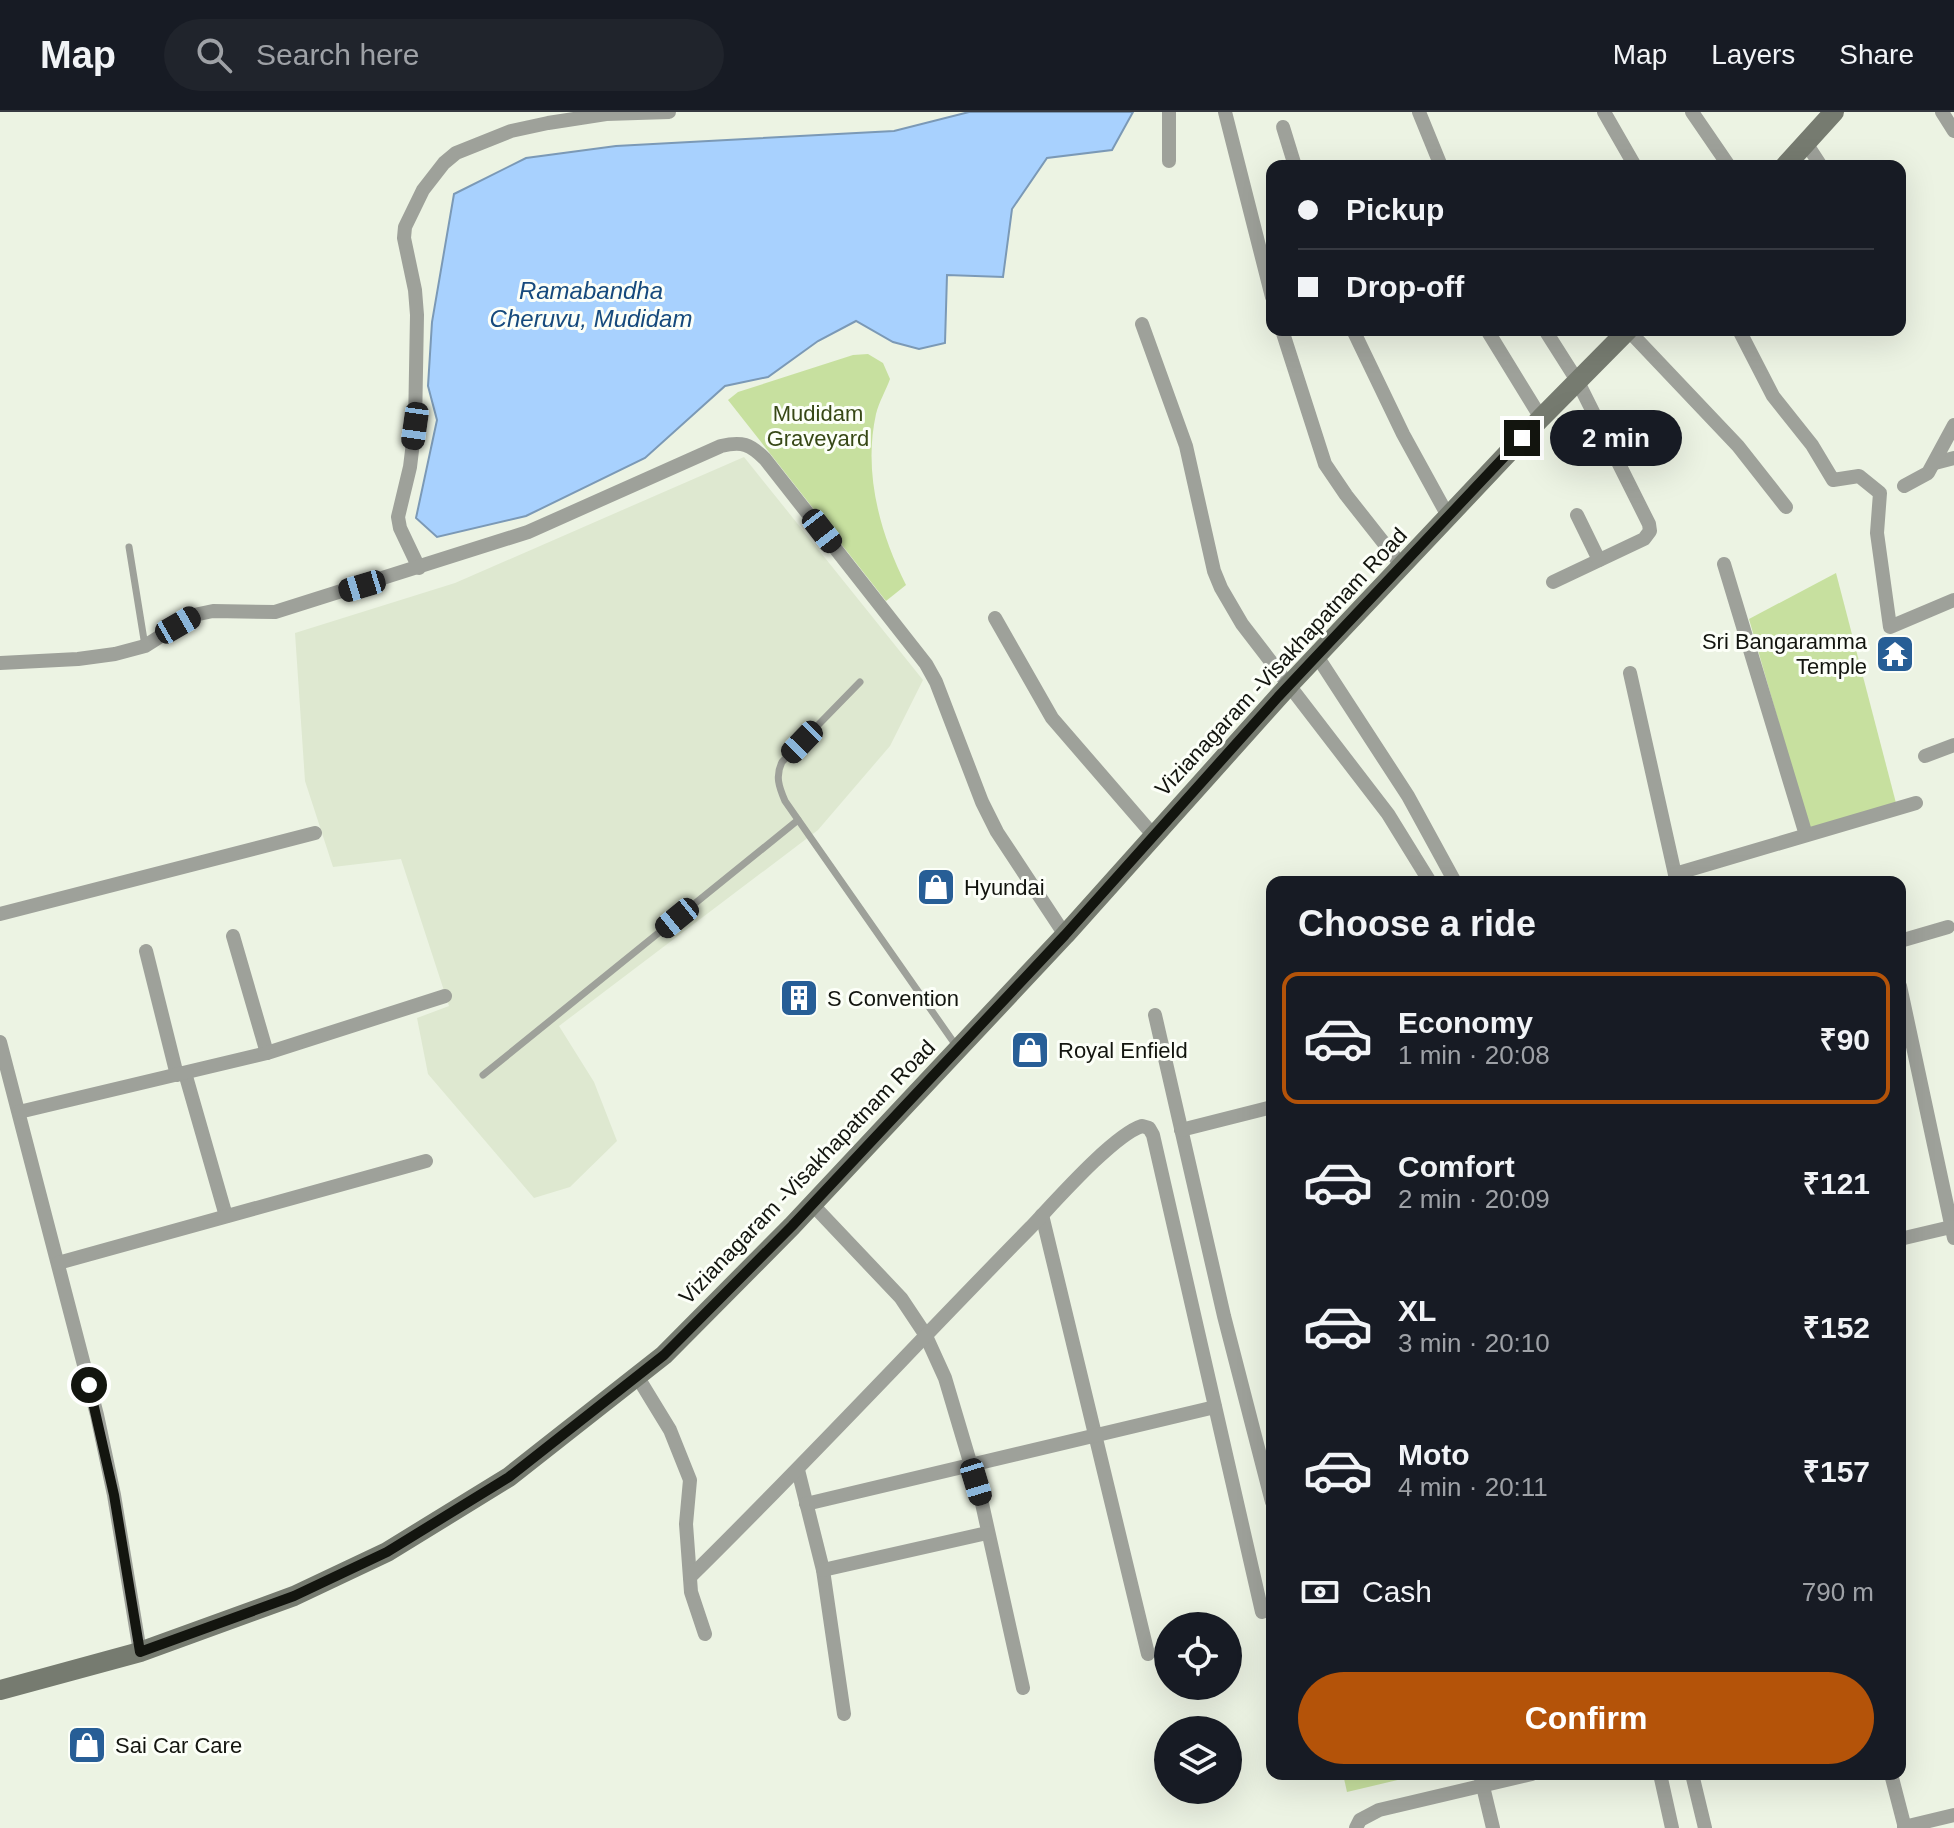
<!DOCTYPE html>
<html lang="en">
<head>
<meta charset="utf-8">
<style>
	body { margin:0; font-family:Arial,sans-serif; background:#20242c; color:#f1f3f6; height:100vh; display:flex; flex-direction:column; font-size:30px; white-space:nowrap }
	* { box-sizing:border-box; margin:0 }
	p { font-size:26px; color:#9ea1a6 }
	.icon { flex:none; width:44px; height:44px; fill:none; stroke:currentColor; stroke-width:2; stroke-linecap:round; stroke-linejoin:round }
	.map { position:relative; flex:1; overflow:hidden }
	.details { position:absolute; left:1266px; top:764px; width:640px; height:904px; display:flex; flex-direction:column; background:#171b24; border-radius:16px; box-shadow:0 8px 32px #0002 }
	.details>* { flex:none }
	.top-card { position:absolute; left:1266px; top:48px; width:640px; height:176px; border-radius:16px; box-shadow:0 8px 32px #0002; display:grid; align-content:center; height:176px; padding:0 32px; background:#171b24 }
	.tools { position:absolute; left:1154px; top:1500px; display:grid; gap:16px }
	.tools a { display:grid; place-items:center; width:88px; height:88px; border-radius:50%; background:#171b24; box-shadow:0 8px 32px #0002; font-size:40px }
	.end { position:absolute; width:36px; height:36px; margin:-18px; border:10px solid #13150f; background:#fff; box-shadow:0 0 0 4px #fff }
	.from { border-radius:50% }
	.bubble { position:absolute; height:56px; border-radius:28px; background:#171b24; box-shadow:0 8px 32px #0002; font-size:26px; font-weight:800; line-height:56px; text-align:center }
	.car { position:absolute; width:24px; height:48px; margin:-24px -12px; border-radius:10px; box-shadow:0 0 6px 2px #0007; background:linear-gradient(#222 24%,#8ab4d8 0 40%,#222 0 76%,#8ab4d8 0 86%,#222 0) }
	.top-card b { display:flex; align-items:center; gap:28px; height:76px; font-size:30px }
	.top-card b+b { border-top:2px solid #363941 }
	.top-card i { width:20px; height:20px; background:#f1f3f6 }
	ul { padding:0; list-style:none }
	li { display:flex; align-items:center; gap:24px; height:132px; margin:0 16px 12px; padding:0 16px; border:4px solid transparent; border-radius:16px }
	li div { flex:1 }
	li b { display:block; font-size:30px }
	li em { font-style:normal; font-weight:800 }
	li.on { border-color:#b45309 }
	li>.icon { width:72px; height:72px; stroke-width:1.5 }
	h2 { padding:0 32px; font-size:36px; line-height:96px }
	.pay { display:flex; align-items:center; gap:20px; height:88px; padding:0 32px; font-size:30px }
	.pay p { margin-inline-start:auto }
	.primary-button { display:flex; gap:16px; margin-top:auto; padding:16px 32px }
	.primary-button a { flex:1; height:92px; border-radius:48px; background:#b45309; color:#fff; font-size:32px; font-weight:800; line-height:92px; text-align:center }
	header { display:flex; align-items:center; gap:48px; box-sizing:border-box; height:112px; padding:0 40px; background:#171b24; border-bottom:2px solid #363941 }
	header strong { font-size:38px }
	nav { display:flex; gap:44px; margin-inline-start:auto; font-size:28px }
	.search { width:560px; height:72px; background:#20242c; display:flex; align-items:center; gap:20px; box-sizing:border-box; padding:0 28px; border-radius:44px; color:#9ea1a6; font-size:30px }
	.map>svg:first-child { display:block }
</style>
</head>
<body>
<header>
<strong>Map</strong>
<div class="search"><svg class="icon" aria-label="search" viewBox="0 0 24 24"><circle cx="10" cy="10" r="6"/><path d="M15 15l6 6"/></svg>Search here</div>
<nav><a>Map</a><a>Layers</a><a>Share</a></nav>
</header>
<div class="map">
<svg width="1954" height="1716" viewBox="0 0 1954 1716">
	<rect width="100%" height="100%" fill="#ecf3e3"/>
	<!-- built -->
	<polygon fill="#dee8d0" points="744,345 923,568 890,634 818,718 559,914 594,970 617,1029 570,1075 534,1086 428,962 417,906 449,894 401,747 333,755 305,669 295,521 455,471"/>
	<!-- green -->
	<g fill="#c7e09f">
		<path d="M868,242L883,251L890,267C886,278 879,290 876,302C863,361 880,421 906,473L886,489L728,288L738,280L853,243Z"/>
		<polygon points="1836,461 1896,691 1809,716 1749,507"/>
		<polygon points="1343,1662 1423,1662 1347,1680"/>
	</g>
	<!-- water -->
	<polygon fill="#a8d1fe" stroke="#7b99b6" stroke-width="2" points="969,0 1133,0 1112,38 1047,46 1012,97 1003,165 947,163 945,231 919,237 893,230 856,209 818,229 768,265 725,274 645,346 526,404 437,425 416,406 437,308 428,274 432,210 454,82 526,46 616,34 894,19"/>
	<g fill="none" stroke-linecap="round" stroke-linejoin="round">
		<!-- service -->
		<g stroke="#9ea19a" stroke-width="7">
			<polyline points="129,435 145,534"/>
			<path d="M860,570L782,650C775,664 779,675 785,689L957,935"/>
			<polyline points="483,963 798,708"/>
		</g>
		<!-- minor -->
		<g stroke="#9ea19a" stroke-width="14">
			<polyline points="1169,0 1169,49"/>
			<polyline points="1225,0 1272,185"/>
			<polyline points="1419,0 1441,54"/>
			<polyline points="1604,0 1635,54"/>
			<polyline points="1692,0 1729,54"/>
			<polyline points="1942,0 1954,19"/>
			<polyline points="1283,15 1295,54"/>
			<polyline points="1806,31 1821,54"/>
			<polyline points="1142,212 1186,334 1214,459 1221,476 1242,512 1388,702 1430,770"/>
			<polyline points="1282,218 1325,352 1346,383 1402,454"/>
			<polyline points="1353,218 1403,322 1448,404"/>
			<polyline points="1487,218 1541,306"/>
			<polyline points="1545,218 1578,270 1649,412 1650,419 1644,427 1553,470"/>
			<polyline points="1628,218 1738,334 1786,395"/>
			<polyline points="1739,218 1773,284 1812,333 1833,368 1859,364 1880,381 1877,421 1890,515 1954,488"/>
			<polyline points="1935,351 1954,346"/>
			<polyline points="1904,374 1928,361 1954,313"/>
			<polyline points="1577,403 1599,448"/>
			<polyline points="1724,452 1806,723"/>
			<polyline points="419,456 400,416 398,405 410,355 415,314 417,203 415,178 404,126 405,115 423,78 444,51 456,41 511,19 548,11 606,2 669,0"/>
			<polyline points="995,506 1052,606 1154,724"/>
			<polyline points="1317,544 1408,684 1455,770"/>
			<path d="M0,551L78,547L115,542L145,534L194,503L213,499L275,500L528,420L721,334C742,329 750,332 765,347L926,552L936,570L982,690L997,720L1065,823"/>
			<polyline points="1630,561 1676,767"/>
			<polyline points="1925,644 1954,633"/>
			<polyline points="1675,762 1916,691"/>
			<polyline points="0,802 315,721"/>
			<polyline points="233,824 267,941"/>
			<polyline points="1900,829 1948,815"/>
			<polyline points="146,839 177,963"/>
			<polyline points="1900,874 1954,1126"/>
			<polyline points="1155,903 1224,1204 1272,1390"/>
			<polyline points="0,930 97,1303 114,1383 140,1540"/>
			<polyline points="185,961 226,1104"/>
			<polyline points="19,1000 267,941 445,884"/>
			<polyline points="1181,1018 1272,995"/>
			<polyline points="812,1092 901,1186 925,1222 945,1266 981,1387 1023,1576"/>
			<polyline points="1042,1103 1148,1542"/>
			<polyline points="1900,1127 1951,1115"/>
			<polyline points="58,1151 426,1049"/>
			<polyline points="637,1264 670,1318 690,1368 686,1412 691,1480 705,1522"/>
			<polyline points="798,1358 823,1458 844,1602"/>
			<polyline points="806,1392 1215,1295"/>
			<polyline points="823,1458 987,1421"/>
			<path d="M690,1465C806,1351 916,1232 1030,1116C1053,1092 1113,1023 1142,1014L1149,1016L1153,1023L1262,1500"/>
			<polyline points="1480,1662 1493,1716"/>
			<polyline points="1660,1662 1672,1716"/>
			<polyline points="1692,1662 1705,1716"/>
			<polyline points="1891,1662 1905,1716"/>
			<polyline points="1904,1715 1954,1703"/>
			<polyline points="1356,1716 1360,1708 1379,1698 1532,1662"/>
		</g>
		<!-- secondary -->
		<g stroke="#767b70" stroke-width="20">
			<polyline points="1785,54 1834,0"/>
			<polyline points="0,1578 140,1540 294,1484 387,1440 509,1365 664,1243 792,1114 1065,823 1290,572 1541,306 1628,218"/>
		</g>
	</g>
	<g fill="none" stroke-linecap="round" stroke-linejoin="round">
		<!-- route -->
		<polyline stroke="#13150f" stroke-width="10" points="89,1273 114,1383 140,1540 294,1484 387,1440 509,1365 664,1243 792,1114 1065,823 1278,585 1522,326"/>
	</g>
	<!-- icons -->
	<defs>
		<g id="temple-square" transform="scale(2)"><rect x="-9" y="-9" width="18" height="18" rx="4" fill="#275e96" stroke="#fcfff8"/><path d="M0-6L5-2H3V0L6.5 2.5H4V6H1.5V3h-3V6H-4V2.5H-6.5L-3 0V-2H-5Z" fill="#fff"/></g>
		<g id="shop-square" transform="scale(2)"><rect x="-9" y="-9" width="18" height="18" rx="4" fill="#275e96" stroke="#fcfff8"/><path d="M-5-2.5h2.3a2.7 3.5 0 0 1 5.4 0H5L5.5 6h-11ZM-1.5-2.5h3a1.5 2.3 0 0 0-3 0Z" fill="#fff"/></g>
		<g id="building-square" transform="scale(2)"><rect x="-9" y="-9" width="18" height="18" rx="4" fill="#275e96" stroke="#fcfff8"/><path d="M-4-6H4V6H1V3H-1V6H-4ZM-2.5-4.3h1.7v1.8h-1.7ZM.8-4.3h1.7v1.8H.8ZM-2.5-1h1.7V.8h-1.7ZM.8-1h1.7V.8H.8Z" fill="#fff"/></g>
	</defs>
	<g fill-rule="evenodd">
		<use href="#temple-square" x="1895" y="542"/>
		<use href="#shop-square" x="936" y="775"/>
		<use href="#building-square" x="799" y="886"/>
		<use href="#shop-square" x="1030" y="938"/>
		<use href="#shop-square" x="87" y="1633"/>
	</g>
	<g text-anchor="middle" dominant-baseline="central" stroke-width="6" stroke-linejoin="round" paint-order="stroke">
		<!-- park labels -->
		<g font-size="22" fill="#374816" stroke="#fcfff8">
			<text x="818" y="301">Mudidam<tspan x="818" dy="25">Graveyard</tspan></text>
		</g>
		<!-- poi labels -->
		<g font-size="22" fill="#13150f" stroke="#fcfff8" text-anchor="start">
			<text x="1867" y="529" text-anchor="end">Sri Bangaramma<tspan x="1867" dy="25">Temple</tspan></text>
			<text x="964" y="775">Hyundai</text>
			<text x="827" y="886">S Convention</text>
			<text x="1058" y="938">Royal Enfield</text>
			<text x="115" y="1633">Sai Car Care</text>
		</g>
		<!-- street labels -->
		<g font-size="22" fill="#13150f" stroke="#fcfff8">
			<text transform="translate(1281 550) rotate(-47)">Vizianagaram -Visakhapatnam Road</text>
			<text transform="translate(807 1060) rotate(-46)">Vizianagaram -Visakhapatnam Road</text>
		</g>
		<!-- water labels -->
		<g font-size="24" font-style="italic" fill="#164a7d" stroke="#fcfff8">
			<text x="591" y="178">Ramabandha<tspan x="591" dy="28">Cheruvu, Mudidam</tspan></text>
		</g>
	</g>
</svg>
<div class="tools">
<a><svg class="icon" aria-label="locate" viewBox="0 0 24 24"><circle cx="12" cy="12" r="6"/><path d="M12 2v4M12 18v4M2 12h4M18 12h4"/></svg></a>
<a><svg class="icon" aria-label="layers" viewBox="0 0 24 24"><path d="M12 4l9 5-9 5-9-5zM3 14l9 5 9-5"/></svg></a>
</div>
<i class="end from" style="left:89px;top:1273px"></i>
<i class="end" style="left:1522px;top:326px"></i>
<div class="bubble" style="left:1550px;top:298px;width:132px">2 min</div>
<i class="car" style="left:415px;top:314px;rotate:188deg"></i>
<i class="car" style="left:822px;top:419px;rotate:142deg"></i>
<i class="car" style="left:362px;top:474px;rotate:253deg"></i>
<i class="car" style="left:178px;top:513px;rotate:60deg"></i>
<i class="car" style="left:802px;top:630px;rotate:224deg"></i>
<i class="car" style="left:677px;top:806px;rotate:231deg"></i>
<i class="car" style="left:976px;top:1370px;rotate:163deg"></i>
<div class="top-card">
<b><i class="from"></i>Pickup</b>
<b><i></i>Drop-off</b>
</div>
<section class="details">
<h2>Choose a ride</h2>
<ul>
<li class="on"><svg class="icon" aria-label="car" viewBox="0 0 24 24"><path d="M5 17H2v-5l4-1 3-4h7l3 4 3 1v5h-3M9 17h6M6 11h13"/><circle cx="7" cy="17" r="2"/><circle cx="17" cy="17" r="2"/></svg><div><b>Economy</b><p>1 min · 20:08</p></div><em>₹90</em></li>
<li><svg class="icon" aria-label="car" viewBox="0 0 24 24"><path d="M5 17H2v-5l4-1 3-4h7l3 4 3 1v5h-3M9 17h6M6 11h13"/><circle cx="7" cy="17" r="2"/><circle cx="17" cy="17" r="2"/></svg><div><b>Comfort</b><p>2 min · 20:09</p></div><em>₹121</em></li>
<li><svg class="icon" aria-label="car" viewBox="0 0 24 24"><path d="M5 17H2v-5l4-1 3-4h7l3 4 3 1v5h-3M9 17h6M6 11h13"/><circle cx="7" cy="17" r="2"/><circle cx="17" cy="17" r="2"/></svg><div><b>XL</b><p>3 min · 20:10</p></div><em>₹152</em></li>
<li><svg class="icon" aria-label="car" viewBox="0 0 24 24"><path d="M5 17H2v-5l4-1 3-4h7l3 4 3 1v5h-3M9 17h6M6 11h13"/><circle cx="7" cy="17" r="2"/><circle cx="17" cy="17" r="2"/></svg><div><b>Moto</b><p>4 min · 20:11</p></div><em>₹157</em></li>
</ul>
<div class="pay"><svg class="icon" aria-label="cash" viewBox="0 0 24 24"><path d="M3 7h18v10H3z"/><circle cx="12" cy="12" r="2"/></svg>Cash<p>790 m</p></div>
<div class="primary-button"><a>Confirm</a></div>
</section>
</div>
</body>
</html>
